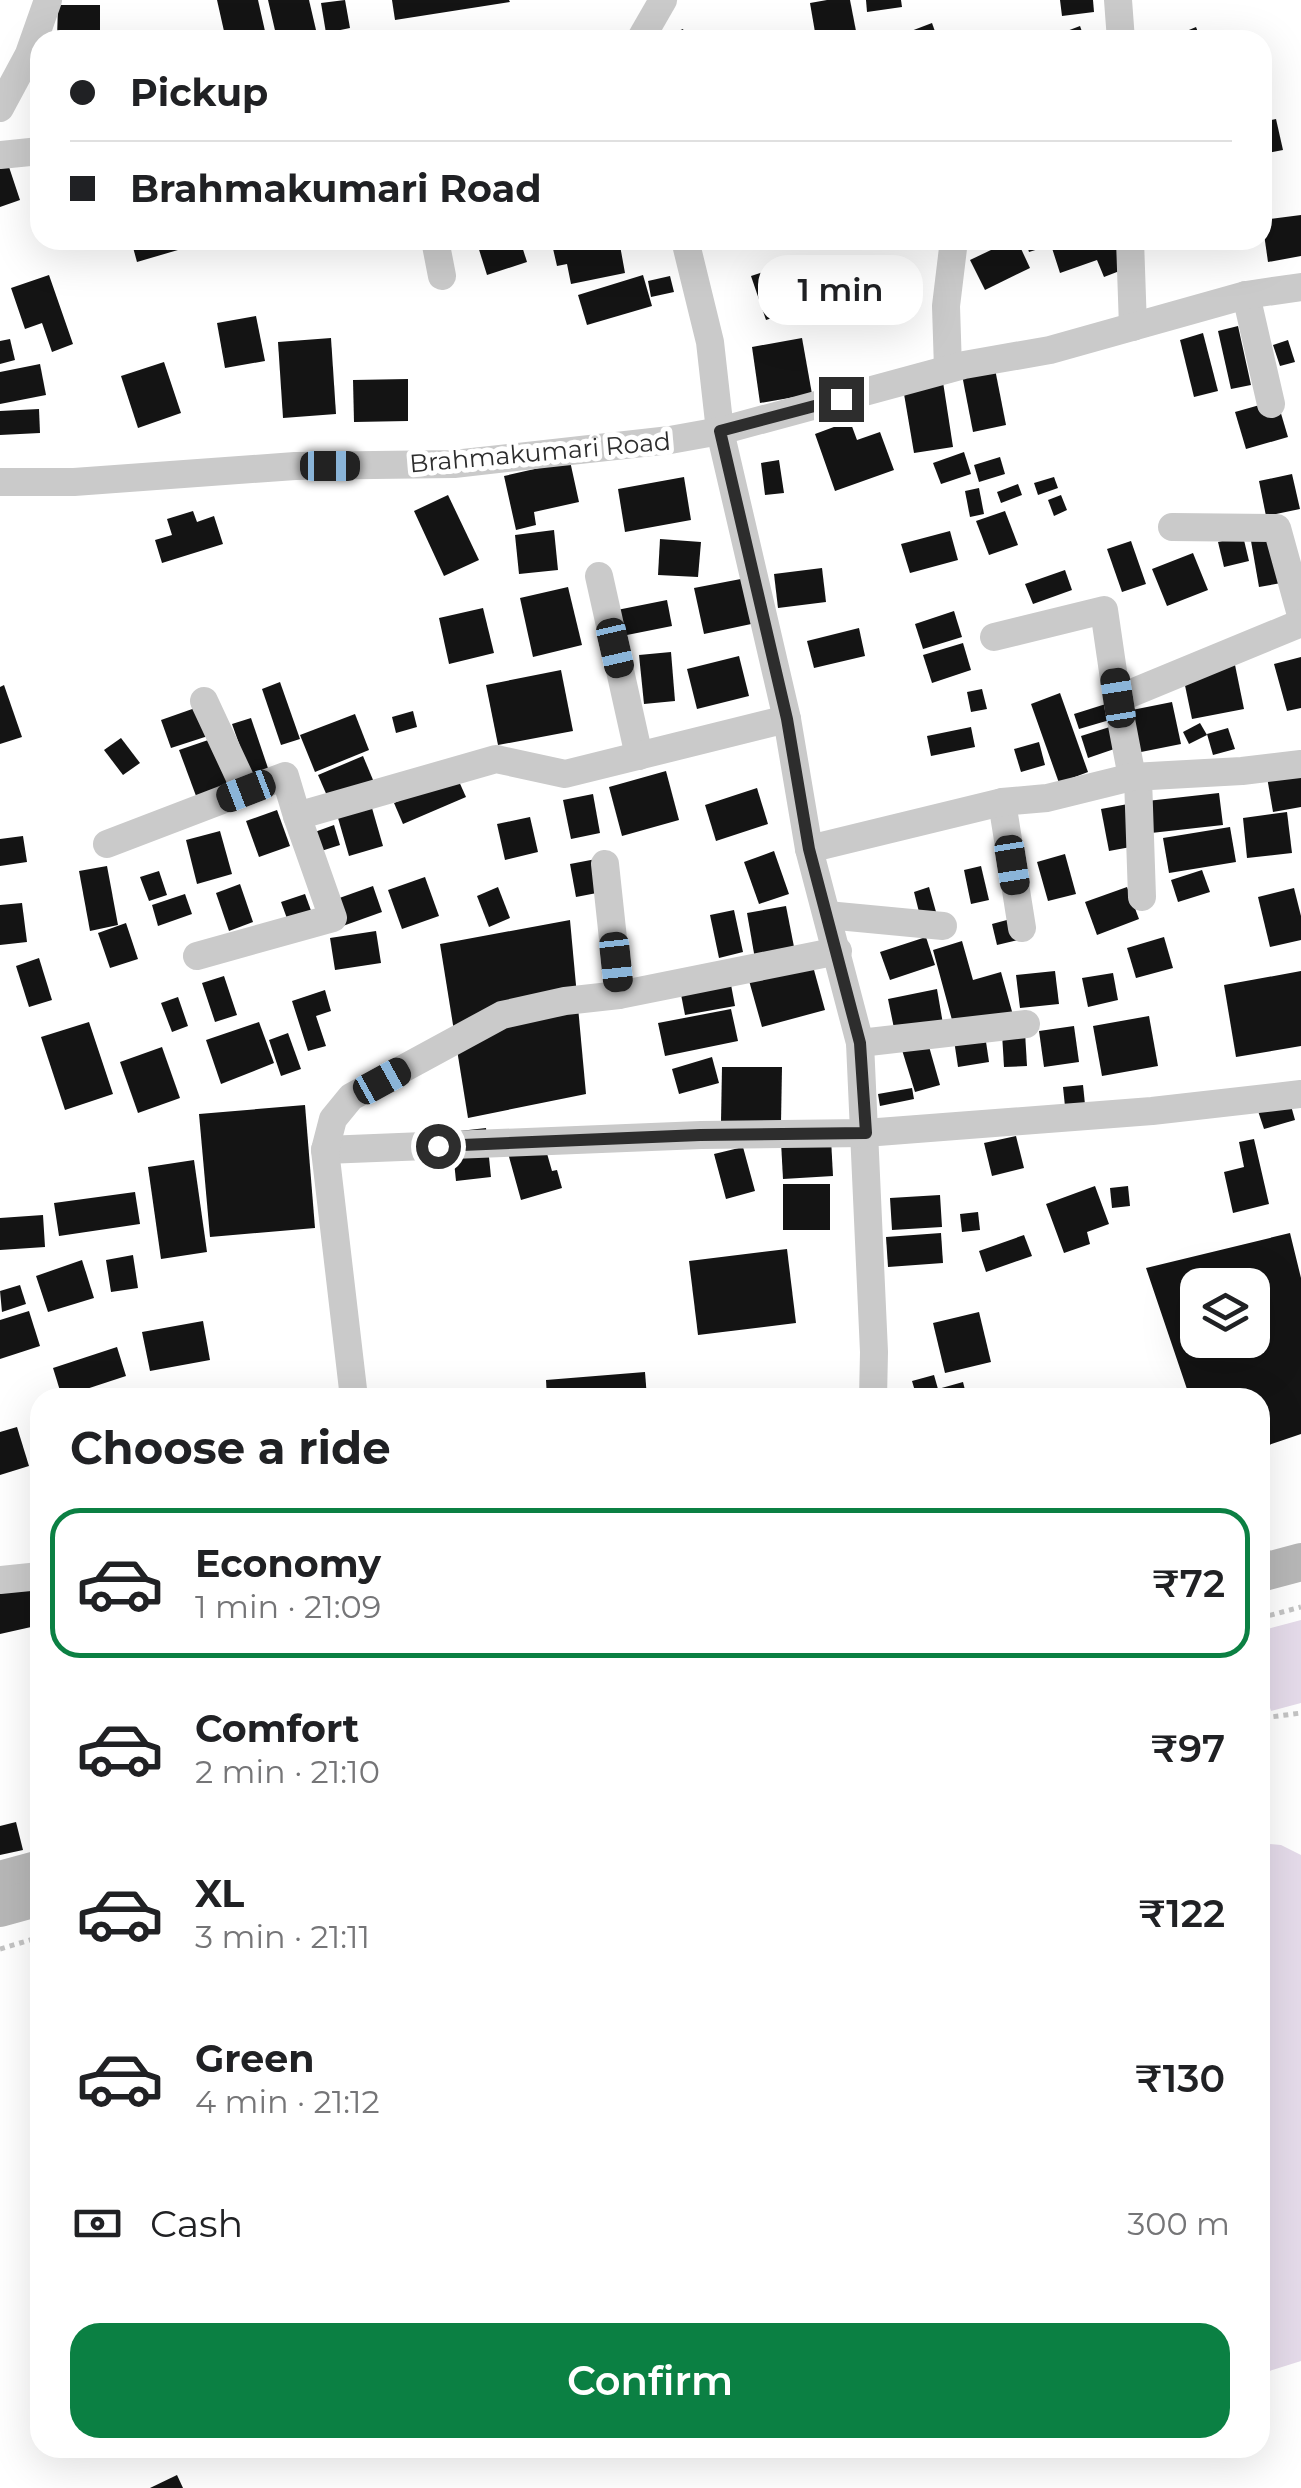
<!DOCTYPE html>
<html lang="en">
<head>
<meta charset="utf-8">
<style>
	body { margin:0; font-family:Montserrat,sans-serif; background:#f2f2f2; color:#202124; height:100vh; display:flex; flex-direction:column; font-size:38px; white-space:nowrap }
	* { box-sizing:border-box; margin:0 }
	p { font-size:32px; color:#757577 }
	.icon { flex:none; width:55px; height:55px; fill:none; stroke:currentColor; stroke-width:2; stroke-linecap:round; stroke-linejoin:round }
	.map { position:relative; flex:1; overflow:hidden }
	.panel { position:absolute; left:30px; top:1388px; width:1240px; height:1070px; display:flex; flex-direction:column; background:#fff; border-radius:30px; box-shadow:0 10px 40px #0002 }
	.panel>* { flex:none }
	.top-card { position:absolute; left:30px; top:30px; width:1242px; height:220px; border-radius:30px; box-shadow:0 10px 40px #0002; display:grid; align-content:center; height:220px; padding:0 40px; background:#fff }
	.buttons { position:absolute; left:1180px; top:1268px; display:grid; gap:20px }
	.buttons a { display:grid; place-items:center; width:90px; height:90px; border-radius:20px; background:#fff; box-shadow:0 10px 40px #0002; font-size:50px }
	.end { position:absolute; width:45px; height:45px; margin:-22px; border:12px solid #2d2d2d; background:#fff; box-shadow:0 0 0 5px #fff }
	.from { border-radius:50% }
	.bubble { position:absolute; height:70px; border-radius:30px; background:#fff; box-shadow:0 10px 40px #0002; font-size:32px; font-weight:600; line-height:70px; text-align:center }
	.car { position:absolute; width:30px; height:60px; margin:-30px -15px; border-radius:12px; box-shadow:0 0 8px 2px #0007; background:linear-gradient(#222 24%,#8ab4d8 0 40%,#222 0 76%,#8ab4d8 0 86%,#222 0) }
	.top-card b { display:flex; align-items:center; gap:35px; height:95px; font-size:38px }
	.top-card b+b { border-top:2px solid #e0e0e0 }
	.top-card i { width:25px; height:25px; background:#202124 }
	ul { padding:0; list-style:none }
	li { display:flex; align-items:center; gap:30px; height:150px; margin:0 20px 15px; padding:0 20px; border:5px solid transparent; border-radius:30px }
	li div { flex:1 }
	li b { display:block; font-size:38px }
	li em { font-style:normal; font-weight:600 }
	li.current { border-color:#0b8043 }
	li>.icon { width:90px; height:90px; stroke-width:1.5 }
	h2 { padding:0 40px; font-size:45px; line-height:120px }
	.pay { display:flex; align-items:center; gap:25px; height:110px; padding:0 40px; font-size:38px }
	.pay p { margin-inline-start:auto }
	.action { display:flex; gap:20px; margin-top:auto; padding:20px 40px }
	.action a { flex:1; height:115px; border-radius:30px; background:#0b8043; color:#fff; font-size:40px; font-weight:600; line-height:115px; text-align:center }
	.map>svg:first-child { display:block }
</style>
</head>
<body>
<div class="map">
<svg width="1301" height="2488" viewBox="0 0 1301 2488">
	<rect width="100%" height="100%" fill="#fff"/>
	<!-- green -->
	<g fill="#e5dbea">
		<polygon points="1301,1620 1301,1703 1271,1711 1260,1676 1260,1631"/>
		<polygon points="1260,1843 1281,1845 1301,1855 1301,2361 1260,2374"/>
	</g>
	<!-- building -->
	<g fill="#141414" fill-rule="evenodd">
		<polygon points="217,0 258,0 267,40 226,40"/>
		<polygon points="268,0 309,0 316,30 277,39"/>
		<polygon points="345,0 350,28 326,33 321,3"/>
		<polygon points="392,0 509,0 510,2 395,20"/>
		<polygon points="827,0 850,0 856,31 816,38 810,3"/>
		<polygon points="866,0 901,0 902,7 867,12"/>
		<polygon points="1060,0 1093,0 1094,12 1062,16"/>
		<polygon points="58,5 100,5 100,40 57,40"/>
		<polygon points="932,23 938,40 915,40 911,31"/>
		<polygon points="1080,26 1085,40 1061,40 1059,34"/>
		<polygon points="1196,27 1201,40 1159,40 1159,37 1170,38"/>
		<polygon points="683,29 687,40 656,40"/>
		<polygon points="1276,119 1283,150 1262,154 1262,122"/>
		<polygon points="7,161 20,200 0,207 0,164"/>
		<polygon points="1301,215 1301,256 1268,262 1262,220"/>
		<polygon points="131,240 193,240 195,245 137,262"/>
		<polygon points="476,240 520,240 527,262 487,275"/>
		<polygon points="551,240 619,240 625,273 571,284 567,264 557,266"/>
		<polygon points="1012,240 1017,240 1030,268 985,290 970,260"/>
		<polygon points="1025,240 1089,240 1090,244 1099,240 1125,240 1135,265 1104,277 1097,260 1060,273 1051,245 1029,252"/>
		<polygon points="809,257 824,301 766,320 751,276"/>
		<polygon points="900,260 904,281 890,284 886,263"/>
		<polygon points="49,275 73,344 52,352 42,323 25,329 11,288"/>
		<polygon points="643,275 652,306 587,325 578,295"/>
		<polygon points="670,276 674,292 651,297 648,281"/>
		<polygon points="256,316 265,361 225,368 217,323"/>
		<polygon points="1238,326 1251,385 1231,389 1218,331"/>
		<polygon points="1203,333 1218,391 1194,397 1180,340"/>
		<polygon points="331,338 336,414 283,418 278,342"/>
		<polygon points="802,338 812,394 760,403 752,347"/>
		<polygon points="10,339 15,360 0,364 0,341"/>
		<polygon points="1288,340 1295,362 1280,366 1273,345"/>
		<polygon points="164,362 181,413 138,428 121,376"/>
		<polygon points="40,364 46,395 0,404 0,372"/>
		<polygon points="995,369 1006,425 973,432 962,375"/>
		<polygon points="408,379 408,421 354,422 353,380"/>
		<polygon points="943,382 953,447 914,453 903,388"/>
		<polygon points="1277,400 1288,437 1246,449 1235,412"/>
		<polygon points="39,409 40,433 0,435 0,411"/>
		<polygon points="850,421 857,440 880,432 894,470 835,491 815,434"/>
		<polygon points="964,452 971,474 941,484 933,463"/>
		<polygon points="1000,457 1005,474 979,482 974,465"/>
		<polygon points="779,460 784,493 765,495 761,463"/>
		<polygon points="570,461 579,502 534,512 536,525 516,530 504,476"/>
		<polygon points="1292,474 1300,509 1266,516 1259,481"/>
		<polygon points="684,477 691,520 625,532 618,489"/>
		<polygon points="1054,477 1058,488 1038,495 1034,483"/>
		<polygon points="1018,484 1022,495 1001,503 997,492"/>
		<polygon points="979,488 984,514 970,517 965,491"/>
		<polygon points="448,495 479,560 444,576 414,511"/>
		<polygon points="1061,495 1067,510 1054,516 1048,500"/>
		<polygon points="193,511 197,522 214,516 223,544 162,563 155,540 172,535 167,519"/>
		<polygon points="1005,511 1018,545 989,555 976,521"/>
		<polygon points="554,530 558,570 519,574 515,535"/>
		<polygon points="950,531 958,560 910,573 901,544"/>
		<polygon points="1243,536 1249,561 1224,567 1218,542"/>
		<polygon points="1273,537 1281,583 1259,587 1251,541"/>
		<polygon points="660,539 701,542 698,577 658,575"/>
		<polygon points="1131,541 1146,584 1122,592 1107,549"/>
		<polygon points="1193,553 1208,590 1167,606 1152,569"/>
		<polygon points="822,568 826,602 778,608 774,574"/>
		<polygon points="1065,570 1072,590 1033,604 1025,584"/>
		<polygon points="746,578 756,623 704,634 694,588"/>
		<polygon points="568,587 582,645 533,657 520,598"/>
		<polygon points="667,600 672,626 622,636 617,610"/>
		<polygon points="483,608 494,653 449,664 439,618"/>
		<polygon points="954,611 962,637 923,649 915,624"/>
		<polygon points="859,628 865,656 814,668 807,641"/>
		<polygon points="963,643 971,670 932,683 923,655"/>
		<polygon points="671,652 675,701 644,704 639,655"/>
		<polygon points="739,656 749,696 697,709 687,669"/>
		<polygon points="1301,657 1301,708 1287,711 1274,664"/>
		<polygon points="1234,660 1244,709 1192,719 1182,671"/>
		<polygon points="561,670 573,731 498,745 486,685"/>
		<polygon points="280,682 300,739 281,745 262,689"/>
		<polygon points="4,685 22,737 0,744 0,687"/>
		<polygon points="982,689 987,709 971,712 967,692"/>
		<polygon points="1060,693 1088,772 1059,783 1031,704"/>
		<polygon points="1172,702 1181,744 1136,753 1127,711"/>
		<polygon points="1109,703 1113,719 1079,729 1074,714"/>
		<polygon points="198,707 208,736 171,748 161,720"/>
		<polygon points="413,711 417,727 396,733 392,717"/>
		<polygon points="355,714 369,750 315,772 300,735"/>
		<polygon points="251,718 270,774 252,780 232,724"/>
		<polygon points="1200,723 1207,735 1189,744 1183,732"/>
		<polygon points="1116,725 1123,746 1088,758 1081,736"/>
		<polygon points="971,727 975,747 931,756 927,736"/>
		<polygon points="1228,728 1235,749 1213,755 1207,734"/>
		<polygon points="121,738 140,763 123,775 104,750"/>
		<polygon points="214,738 234,792 199,804 179,750"/>
		<polygon points="1039,742 1045,765 1021,772 1014,749"/>
		<polygon points="363,756 376,787 331,805 318,775"/>
		<polygon points="666,771 679,820 622,836 609,787"/>
		<polygon points="1301,771 1301,807 1273,812 1267,777"/>
		<polygon points="457,777 466,797 403,824 394,803"/>
		<polygon points="757,788 768,824 716,841 705,805"/>
		<polygon points="1219,793 1223,825 1151,833 1147,801"/>
		<polygon points="593,794 600,833 571,839 563,800"/>
		<polygon points="1128,804 1136,846 1109,851 1101,809"/>
		<polygon points="372,808 383,846 349,856 338,818"/>
		<polygon points="277,810 290,846 259,857 246,821"/>
		<polygon points="1287,812 1292,853 1247,858 1243,818"/>
		<polygon points="530,817 538,852 505,860 497,824"/>
		<polygon points="334,825 340,845 318,852 312,833"/>
		<polygon points="1230,827 1236,862 1169,873 1163,838"/>
		<polygon points="220,831 232,874 197,884 186,840"/>
		<polygon points="23,836 27,862 0,866 0,839"/>
		<polygon points="774,851 789,894 759,904 744,862"/>
		<polygon points="1065,854 1076,894 1048,901 1037,862"/>
		<polygon points="596,859 602,892 576,897 570,864"/>
		<polygon points="107,866 118,925 90,931 79,871"/>
		<polygon points="981,866 989,900 971,904 964,870"/>
		<polygon points="1202,870 1210,892 1178,902 1171,880"/>
		<polygon points="159,871 167,895 149,901 140,877"/>
		<polygon points="425,877 439,916 402,929 388,890"/>
		<polygon points="240,884 253,922 229,931 216,893"/>
		<polygon points="373,886 382,912 340,927 331,901"/>
		<polygon points="498,887 510,918 489,927 477,896"/>
		<polygon points="929,887 938,919 922,924 914,892"/>
		<polygon points="1127,887 1139,919 1097,935 1085,902"/>
		<polygon points="1294,888 1301,916 1301,940 1270,947 1258,897"/>
		<polygon points="185,894 192,914 158,926 152,905"/>
		<polygon points="305,894 317,927 293,935 281,902"/>
		<polygon points="22,903 27,942 0,945 0,905"/>
		<polygon points="786,906 795,952 755,959 747,913"/>
		<polygon points="734,910 743,952 719,958 710,915"/>
		<polygon points="1022,916 1027,938 997,945 992,924"/>
		<polygon points="570,920 586,1094 468,1118 440,944"/>
		<polygon points="126,923 138,959 110,968 98,933"/>
		<polygon points="376,931 381,963 335,970 330,938"/>
		<polygon points="926,937 935,965 890,980 880,952"/>
		<polygon points="1164,937 1173,968 1136,978 1127,948"/>
		<polygon points="962,941 973,980 1001,972 1013,1015 955,1031 933,950"/>
		<polygon points="39,958 52,1000 29,1007 16,966"/>
		<polygon points="811,959 825,1010 762,1027 748,977"/>
		<polygon points="1055,971 1059,1004 1020,1008 1016,975"/>
		<polygon points="1301,971 1301,1046 1236,1057 1224,985"/>
		<polygon points="1113,973 1118,1000 1088,1007 1082,978"/>
		<polygon points="729,974 735,1006 685,1015 679,984"/>
		<polygon points="224,976 237,1015 215,1022 202,983"/>
		<polygon points="937,989 943,1024 895,1033 888,999"/>
		<polygon points="325,990 331,1011 316,1016 326,1046 308,1051 292,1001"/>
		<polygon points="178,997 188,1026 172,1032 161,1003"/>
		<polygon points="731,1009 738,1041 665,1056 658,1023"/>
		<polygon points="1149,1016 1158,1066 1102,1076 1093,1026"/>
		<polygon points="89,1022 113,1094 65,1110 41,1037"/>
		<polygon points="259,1022 274,1063 221,1084 206,1040"/>
		<polygon points="1074,1026 1079,1062 1044,1067 1039,1031"/>
		<polygon points="1025,1032 1027,1066 1004,1067 1002,1033"/>
		<polygon points="288,1033 301,1069 281,1076 269,1040"/>
		<polygon points="985,1035 989,1062 958,1067 954,1040"/>
		<polygon points="928,1043 940,1085 915,1092 902,1050"/>
		<polygon points="162,1047 180,1098 138,1113 120,1062"/>
		<polygon points="712,1057 719,1083 679,1094 672,1069"/>
		<polygon points="722,1067 782,1067 781,1123 721,1122"/>
		<polygon points="1083,1085 1086,1114 1066,1116 1063,1087"/>
		<polygon points="912,1088 914,1099 880,1106 878,1094"/>
		<polygon points="1288,1095 1295,1120 1264,1129 1256,1105"/>
		<polygon points="305,1105 315,1228 210,1237 199,1114"/>
		<polygon points="486,1128 491,1177 456,1181 451,1132"/>
		<polygon points="540,1129 552,1171 557,1170 562,1188 521,1200 504,1139"/>
		<polygon points="1016,1136 1024,1168 992,1176 984,1143"/>
		<polygon points="831,1139 833,1176 783,1179 781,1142"/>
		<polygon points="1254,1139 1269,1204 1233,1213 1224,1172 1244,1167 1239,1142"/>
		<polygon points="743,1147 755,1191 726,1199 714,1154"/>
		<polygon points="194,1160 207,1252 161,1259 148,1167"/>
		<rect x="783" y="1184" width="47" height="46"/>
		<polygon points="1095,1186 1109,1224 1087,1232 1090,1244 1064,1253 1046,1204"/>
		<polygon points="1128,1186 1130,1206 1112,1208 1110,1188"/>
		<polygon points="135,1192 140,1224 59,1236 54,1203"/>
		<polygon points="940,1195 942,1227 892,1230 890,1198"/>
		<polygon points="978,1212 980,1230 962,1232 960,1214"/>
		<polygon points="43,1215 45,1247 0,1250 0,1218"/>
		<polygon points="941,1233 943,1263 888,1267 886,1237"/>
		<path d="M1290,1233L1301,1278V1434L1260,1448V1398H1190L1146,1268ZM1198,1285H1252V1340H1198Z"/>
		<polygon points="1024,1235 1032,1256 986,1272 979,1251"/>
		<polygon points="787,1249 796,1323 698,1335 689,1261"/>
		<polygon points="133,1255 138,1288 111,1292 106,1260"/>
		<polygon points="82,1260 94,1298 48,1312 36,1276"/>
		<polygon points="20,1285 26,1304 2,1312 0,1291"/>
		<polygon points="29,1311 40,1346 0,1359 0,1320"/>
		<polygon points="979,1312 991,1362 945,1373 933,1323"/>
		<polygon points="203,1321 210,1360 150,1371 142,1332"/>
		<polygon points="117,1347 126,1376 62,1397 53,1368"/>
		<polygon points="645,1372 647,1398 547,1398 546,1380"/>
		<polygon points="934,1375 938,1389 963,1382 967,1398 917,1398 912,1381"/>
		<polygon points="17,1427 29,1466 0,1475 0,1432"/>
		<polygon points="40,1588 40,1625 0,1634 0,1593"/>
		<polygon points="16,1822 23,1850 0,1855 0,1826"/>
		<polygon points="177,2475 183,2488 150,2488"/>
	</g>
	<g fill="none" stroke-linecap="round" stroke-linejoin="round">
		<!-- path -->
		<g stroke="#c4c4c4" stroke-width="5" stroke-dasharray="5 5" stroke-linecap="butt">
			<polyline points="1260,1618 1301,1607"/>
			<polyline points="1260,1709 1263,1718 1301,1713"/>
			<polyline points="0,1949 40,1937"/>
		</g>
		<!-- minor -->
		<g stroke="#cacaca" stroke-width="28">
			<polyline points="1118,0 1121,40"/>
			<polyline points="640,40 663,0"/>
			<polyline points="0,108 29,54 48,0"/>
			<polyline points="0,155 40,151"/>
			<polyline points="435,240 442,276"/>
			<polyline points="685,240 710,342 720,431 787,719 809,849 860,1043 874,1352 873,1398"/>
			<polyline points="1130,240 1133,327"/>
			<polyline points="1246,295 1271,404"/>
			<polyline points="948,369 946,306 954,240"/>
			<polyline points="0,482 74,482 295,466 454,464 670,440 720,431 964,365 1050,350 1246,295 1301,287"/>
			<polyline points="1172,527 1277,528 1301,615"/>
			<polyline points="599,576 639,756"/>
			<polyline points="994,637 1104,610 1117,699"/>
			<polyline points="204,701 246,791"/>
			<polyline points="1132,777 1117,699 1301,623"/>
			<polyline points="1138,778 1142,897"/>
			<polyline points="1002,802 1022,928"/>
			<polyline points="107,844 285,776 297,816"/>
			<polyline points="809,849 1002,802 1047,798 1132,777 1242,771 1301,764"/>
			<polyline points="605,864 619,995"/>
			<polyline points="827,915 943,926"/>
			<polyline points="197,956 333,918 297,816 496,759 565,774 787,719"/>
			<polyline points="860,1043 1026,1024"/>
			<polyline points="325,1150 701,1135 865,1133 1152,1111 1301,1094"/>
			<polyline points="354,1398 325,1150 333,1119 351,1097 502,1015 565,1001 619,995 838,951"/>
			<polyline points="0,1580 40,1576"/>
		</g>
		<!-- secondary -->
		<g stroke="#b7b7b7" stroke-width="38">
			<polyline points="1260,1573 1301,1562"/>
			<polyline points="0,1880 40,1869"/>
			<polyline points="0,1908 40,1897"/>
		</g>
	</g>
	<g fill="none" stroke-linecap="round" stroke-linejoin="round">
		<!-- route -->
		<polyline stroke="#2d2d2d" stroke-width="12" points="438,1146 700,1135 866,1133 860,1043 809,849 787,719 720,431 841,399"/>
	</g>
	<g text-anchor="middle" dominant-baseline="central" stroke-width="10" stroke-linejoin="round" paint-order="stroke">
		<!-- street labels -->
		<g font-size="25" fill="#2d2d2d" stroke="#fff">
			<text transform="translate(540 452) rotate(-5)">Brahmakumari Road</text>
		</g>
	</g>
</svg>
<div class="buttons">
<a><svg class="icon" aria-label="layers" viewBox="0 0 24 24"><path d="M12 4l9 5-9 5-9-5zM3 14l9 5 9-5"/></svg></a>
</div>
<i class="end from" style="left:438px;top:1146px"></i>
<i class="end" style="left:841px;top:399px"></i>
<div class="bubble" style="left:758px;top:255px;width:165px">1 min</div>
<i class="car" style="left:330px;top:466px;rotate:90deg"></i>
<i class="car" style="left:615px;top:648px;rotate:167deg"></i>
<i class="car" style="left:1118px;top:698px;rotate:351deg"></i>
<i class="car" style="left:246px;top:791px;rotate:249deg"></i>
<i class="car" style="left:1012px;top:865px;rotate:171deg"></i>
<i class="car" style="left:616px;top:962px;rotate:174deg"></i>
<i class="car" style="left:382px;top:1081px;rotate:61deg"></i>
<div class="top-card">
<b><i class="from"></i>Pickup</b>
<b><i></i>Brahmakumari Road</b>
</div>
<section class="panel">
<h2>Choose a ride</h2>
<ul>
<li class="current"><svg class="icon" aria-label="car" viewBox="0 0 24 24"><path d="M5 17H2v-5l4-1 3-4h7l3 4 3 1v5h-3M9 17h6M6 11h13"/><circle cx="7" cy="17" r="2"/><circle cx="17" cy="17" r="2"/></svg><div><b>Economy</b><p>1 min · 21:09</p></div><em>₹72</em></li>
<li><svg class="icon" aria-label="car" viewBox="0 0 24 24"><path d="M5 17H2v-5l4-1 3-4h7l3 4 3 1v5h-3M9 17h6M6 11h13"/><circle cx="7" cy="17" r="2"/><circle cx="17" cy="17" r="2"/></svg><div><b>Comfort</b><p>2 min · 21:10</p></div><em>₹97</em></li>
<li><svg class="icon" aria-label="car" viewBox="0 0 24 24"><path d="M5 17H2v-5l4-1 3-4h7l3 4 3 1v5h-3M9 17h6M6 11h13"/><circle cx="7" cy="17" r="2"/><circle cx="17" cy="17" r="2"/></svg><div><b>XL</b><p>3 min · 21:11</p></div><em>₹122</em></li>
<li><svg class="icon" aria-label="car" viewBox="0 0 24 24"><path d="M5 17H2v-5l4-1 3-4h7l3 4 3 1v5h-3M9 17h6M6 11h13"/><circle cx="7" cy="17" r="2"/><circle cx="17" cy="17" r="2"/></svg><div><b>Green</b><p>4 min · 21:12</p></div><em>₹130</em></li>
</ul>
<div class="pay"><svg class="icon" aria-label="cash" viewBox="0 0 24 24"><path d="M3 7h18v10H3z"/><circle cx="12" cy="12" r="2"/></svg>Cash<p>300 m</p></div>
<div class="action"><a>Confirm</a></div>
</section>
</div>
</body>
</html>
